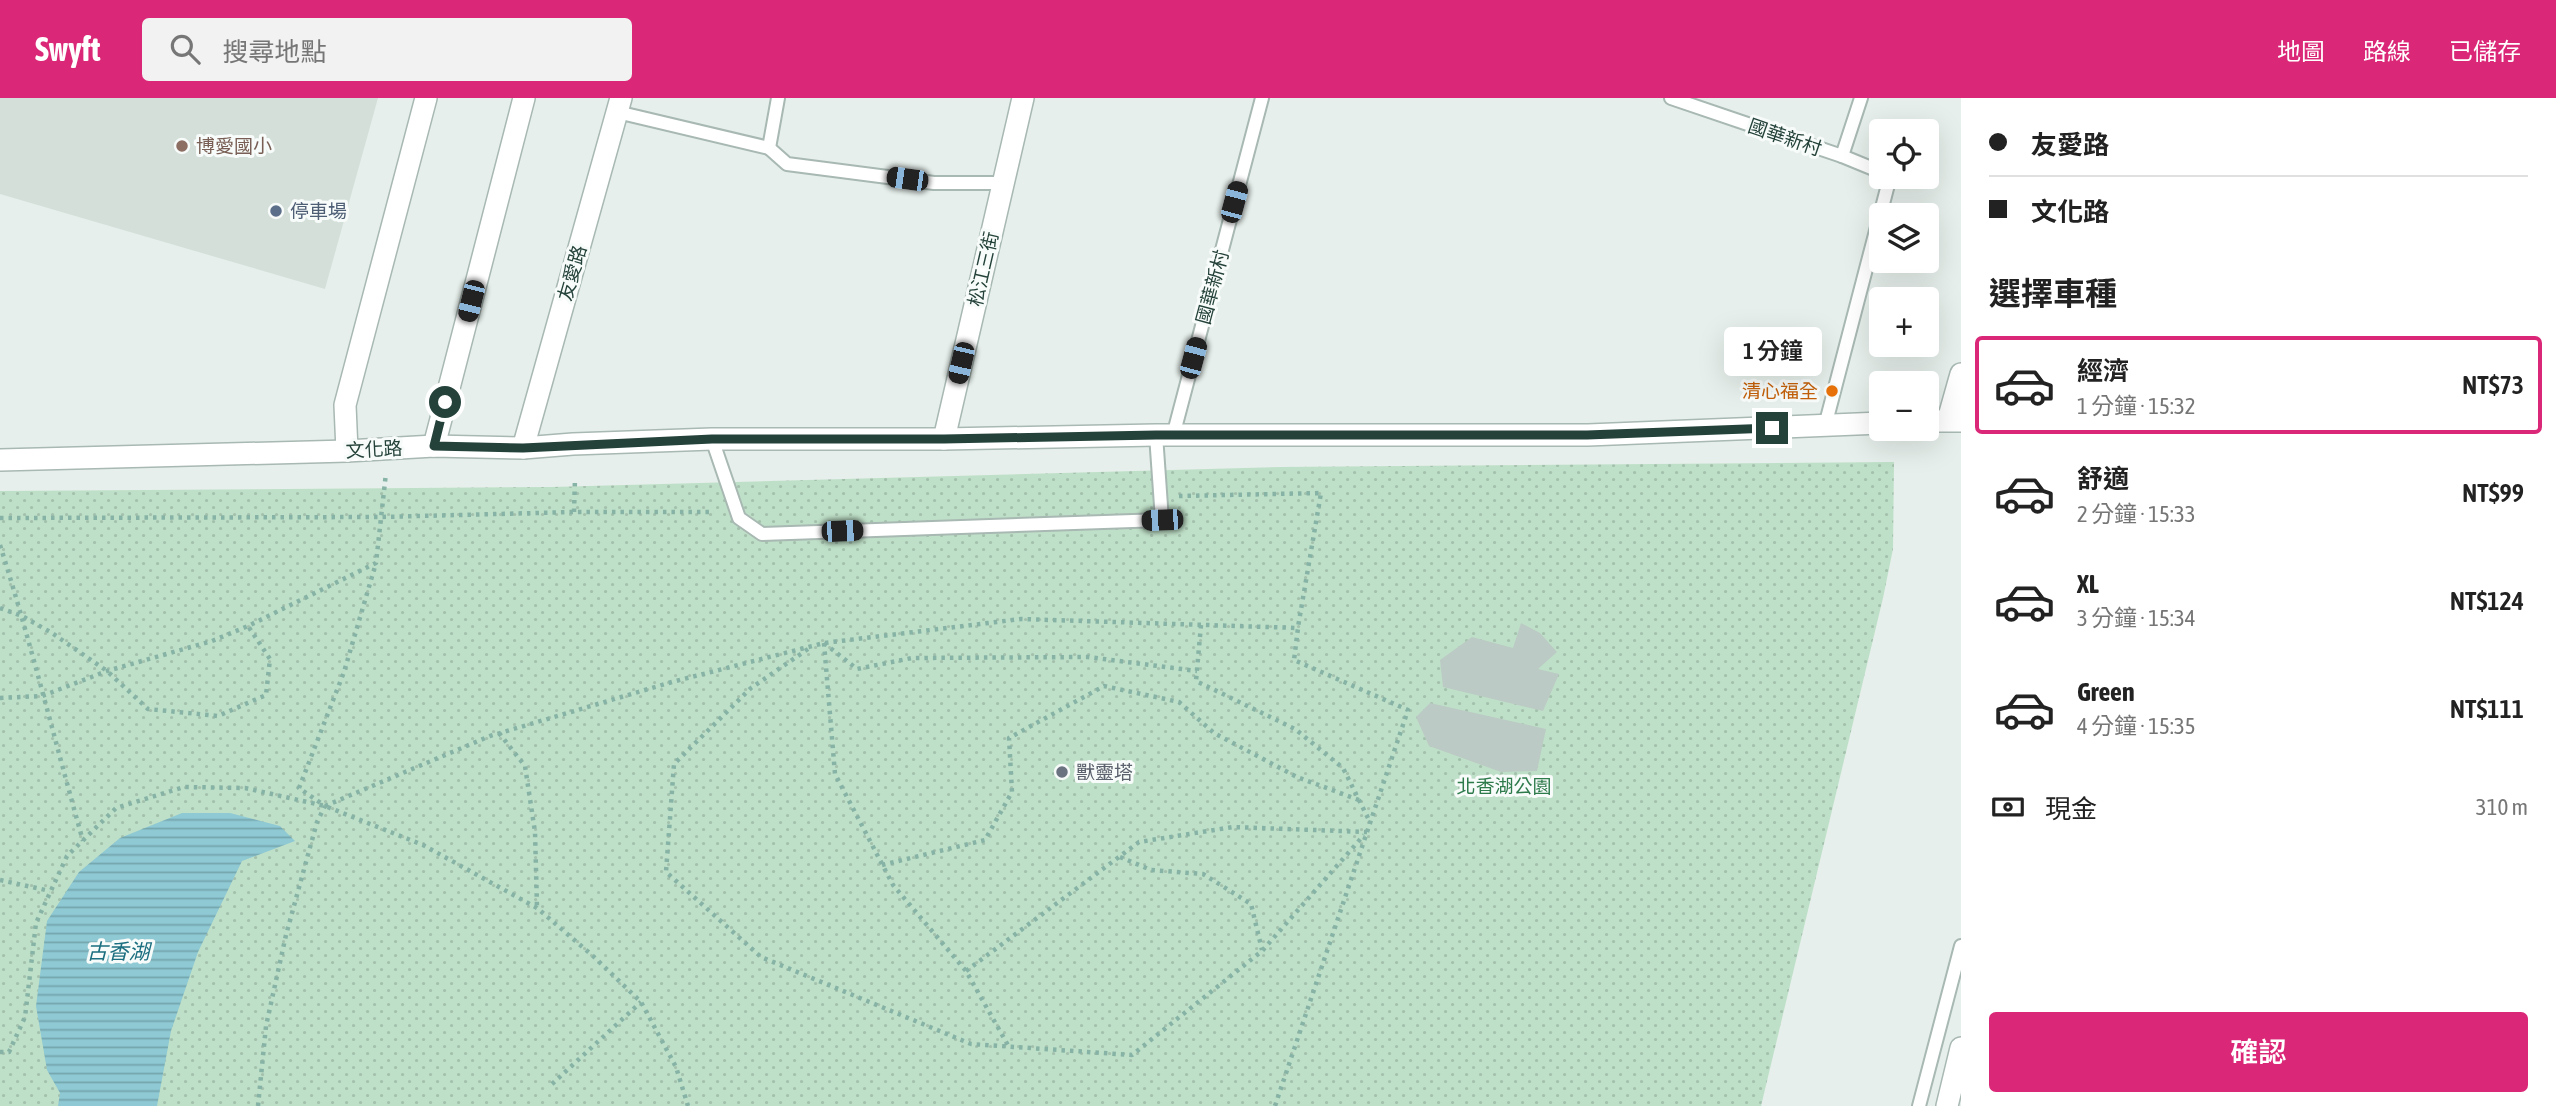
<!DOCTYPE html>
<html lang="zh-TW">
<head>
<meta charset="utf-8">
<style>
	body { margin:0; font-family:"Asap Condensed","Noto Sans TC",sans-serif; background:#f2f2f2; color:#222; height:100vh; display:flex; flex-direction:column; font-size:26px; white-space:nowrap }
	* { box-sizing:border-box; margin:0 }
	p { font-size:23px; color:#767676 }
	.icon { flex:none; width:38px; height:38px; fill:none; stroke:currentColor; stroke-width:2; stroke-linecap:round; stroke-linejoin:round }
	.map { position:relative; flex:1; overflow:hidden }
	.panel { display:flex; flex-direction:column; background:#fff; width:595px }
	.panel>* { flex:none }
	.hud { display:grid; align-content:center; height:154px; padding:0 28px; background:#fff }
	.fabs { position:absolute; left:1869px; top:21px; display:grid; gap:14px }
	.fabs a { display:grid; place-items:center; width:70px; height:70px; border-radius:7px; background:#fff; box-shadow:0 7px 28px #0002; font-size:35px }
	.end { position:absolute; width:32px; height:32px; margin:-16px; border:9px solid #24423a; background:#fff; box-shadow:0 0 0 4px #fff }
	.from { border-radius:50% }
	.bubble { position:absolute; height:49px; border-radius:7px; background:#fff; box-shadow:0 7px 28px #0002; font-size:23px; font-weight:600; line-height:49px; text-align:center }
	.car { position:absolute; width:21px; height:42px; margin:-21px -10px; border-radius:9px; box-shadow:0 0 5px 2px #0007; background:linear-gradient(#222 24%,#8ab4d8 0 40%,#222 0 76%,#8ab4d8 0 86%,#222 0) }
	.hud b { display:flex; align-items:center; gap:24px; height:66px; font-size:26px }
	.hud b+b { border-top:2px solid #e0e0e0 }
	.hud i { width:18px; height:18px; background:#222 }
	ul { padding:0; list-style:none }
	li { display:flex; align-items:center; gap:21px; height:98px; margin:0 14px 10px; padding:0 14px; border:4px solid transparent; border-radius:7px }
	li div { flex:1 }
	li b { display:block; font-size:26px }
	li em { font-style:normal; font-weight:600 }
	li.active { border-color:#db2777 }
	li>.icon { width:63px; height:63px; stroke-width:1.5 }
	h2 { padding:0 28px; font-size:32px; line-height:84px }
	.pay { display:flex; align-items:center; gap:18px; height:77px; padding:0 28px; font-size:26px }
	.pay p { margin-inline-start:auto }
	.cta { display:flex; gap:14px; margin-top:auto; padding:14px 28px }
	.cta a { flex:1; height:80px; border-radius:7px; background:#db2777; color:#fff; font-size:28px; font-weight:600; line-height:80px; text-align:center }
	header { display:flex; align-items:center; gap:42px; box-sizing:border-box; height:98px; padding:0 35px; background:#db2777; color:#fff }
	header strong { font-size:33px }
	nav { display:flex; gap:38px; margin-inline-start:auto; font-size:24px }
	.search { width:490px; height:63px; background:#f2f2f2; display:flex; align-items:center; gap:18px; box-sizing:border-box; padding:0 24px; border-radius:7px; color:#767676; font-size:26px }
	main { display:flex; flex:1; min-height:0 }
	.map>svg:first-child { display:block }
</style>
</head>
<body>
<header>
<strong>Swyft</strong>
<div class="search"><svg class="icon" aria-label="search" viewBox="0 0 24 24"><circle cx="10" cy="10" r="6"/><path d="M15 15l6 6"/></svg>搜尋地點</div>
<nav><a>地圖</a><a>路線</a><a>已儲存</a></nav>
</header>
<main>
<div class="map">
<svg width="1961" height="1008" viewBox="0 0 1961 1008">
	<defs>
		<pattern id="park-dots" width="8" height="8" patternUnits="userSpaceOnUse" patternTransform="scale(1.75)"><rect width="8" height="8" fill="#bfe0c8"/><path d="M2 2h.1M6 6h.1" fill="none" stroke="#a4c1ad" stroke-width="1.8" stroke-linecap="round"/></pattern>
		<pattern id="water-rules" width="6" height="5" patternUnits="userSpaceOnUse" patternTransform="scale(1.75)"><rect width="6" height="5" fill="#8ec9d4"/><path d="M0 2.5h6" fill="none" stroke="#74a5ad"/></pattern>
	</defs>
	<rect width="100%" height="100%" fill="#e6efeb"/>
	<!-- built -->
	<polygon fill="#d4dfda" points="0,0 378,0 325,191 0,96"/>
	<!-- park -->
	<polygon fill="url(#park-dots)" points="1894,364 1893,451 1883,500 1761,1008 0,1008 0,393 552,389 1281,369"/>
	<!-- water -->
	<polygon fill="url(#water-rules)" points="182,715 230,715 280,728 295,743 242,763 198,854 171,933 157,1008 58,1008 60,995 47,972 36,908 47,823 79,774 120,740"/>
	<!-- building -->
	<g fill="#bbcac4">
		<polygon points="1521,525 1540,535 1557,554 1538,571 1559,576 1543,613 1443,589 1440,562 1472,539 1513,550"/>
		<polygon points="1430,605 1546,631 1537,673 1501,674 1429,648 1416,619"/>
	</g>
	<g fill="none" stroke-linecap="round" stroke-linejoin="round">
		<!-- service casing -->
		<g stroke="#a8b8b2" stroke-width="16">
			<g id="service">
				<polyline points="778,0 769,50 787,66 934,85 1002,85"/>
				<polyline points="1671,0 1842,58 1861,0"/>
				<polyline points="617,14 769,50"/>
				<polyline points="1842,58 1881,74"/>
				<polyline points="1825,328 1890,79"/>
				<polyline points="1173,338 1262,0"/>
				<polyline points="712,341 739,420 762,436 1162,422 1156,337"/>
				<polyline points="1919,1008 1961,848"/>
			</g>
		</g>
		<!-- minor casing -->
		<g stroke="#a8b8b2" stroke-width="24">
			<g id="minor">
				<polyline points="1948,322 1961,276"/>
				<polyline points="944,341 1023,0"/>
				<polyline points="523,350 621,0"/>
				<polyline points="347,353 345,307 426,0"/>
			</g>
		</g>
		<!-- tertiary casing -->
		<g stroke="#a8b8b2" stroke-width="24">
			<g id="tertiary">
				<polyline points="1927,323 1961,323"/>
				<polyline points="434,348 524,0"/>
				<polyline points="0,362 347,353 434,348 523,350 573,346 712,341 944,341 1156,337 1588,337 1881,325"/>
				<polyline points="1947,1008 1961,950"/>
			</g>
		</g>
		<!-- path -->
		<g stroke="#86b3a5" stroke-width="4.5" stroke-dasharray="3.5 5" stroke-linecap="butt">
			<polyline points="1179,398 1321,395 1298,529"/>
			<polyline points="574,414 575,380"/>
			<polyline points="0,420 381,419 574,414 714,414"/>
			<path d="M0,447C31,545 55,644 83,743"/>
			<polyline points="0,510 22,518 52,535 107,573 148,611 218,618 266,597 270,561 248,528"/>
			<polyline points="1201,527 1196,583 1295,631 1343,670 1370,724"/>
			<polyline points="824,545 835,676 893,787 966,873 1009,949"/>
			<polyline points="824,545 857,571 912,560 1088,559 1197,573"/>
			<polyline points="808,551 751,590 674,666 666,774 761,859 971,946 1132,957 1262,853 1364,737"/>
			<polyline points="0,600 42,598 107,573 212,543 248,528 376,465 386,375"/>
			<polyline points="499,635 525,668 535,734 537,809"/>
			<polyline points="325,708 490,638 672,584 824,545 1021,521 1298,530 1294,562 1408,612 1275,1008"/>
			<polyline points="1120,759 1151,772 1203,776 1251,806 1262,852"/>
			<polyline points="882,767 985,742 1012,694 1009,640 1104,588 1179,604 1214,635 1297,679 1359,702"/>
			<polyline points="0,782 50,793"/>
			<polyline points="966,873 1139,744 1233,729 1367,734"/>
			<polyline points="0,954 9,954 25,919 36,825 67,758 116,710 184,689 245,690 325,708 423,747 537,810 593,858 641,904 676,969 688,1008"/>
			<polyline points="552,986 641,904"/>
			<polyline points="258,1008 266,928 286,837 317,724 325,708 299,690 344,574 376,465"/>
		</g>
		<!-- service -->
		<use href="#service" stroke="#fff" stroke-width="12"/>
		<!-- minor -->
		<use href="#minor" stroke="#fff" stroke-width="21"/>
		<!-- tertiary -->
		<use href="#tertiary" stroke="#fff" stroke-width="21"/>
	</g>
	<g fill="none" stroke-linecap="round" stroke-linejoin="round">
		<!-- route -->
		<polyline stroke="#24423a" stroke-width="9" points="445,304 434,348 523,350 712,341 944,341 1156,337 1587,337 1772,330"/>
	</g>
	<!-- markers -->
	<circle fill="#8d6e63" stroke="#f7fbf9" stroke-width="2.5" cx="182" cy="48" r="7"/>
	<circle fill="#5c6f8a" stroke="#f7fbf9" stroke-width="2.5" cx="276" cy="113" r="7"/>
	<circle fill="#e8710a" stroke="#f7fbf9" stroke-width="2.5" cx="1832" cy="293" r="7"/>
	<circle fill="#6b7280" stroke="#f7fbf9" stroke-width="2.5" cx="1062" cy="674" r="7"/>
	<g text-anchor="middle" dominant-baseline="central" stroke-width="6" stroke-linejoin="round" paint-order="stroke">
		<!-- street labels -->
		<g font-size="19" fill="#24423a" stroke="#f7fbf9">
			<text transform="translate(1785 39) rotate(19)">國華新村</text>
			<text transform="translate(983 171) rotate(-77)">松江三街</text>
			<text transform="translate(572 175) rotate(-74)">友愛路</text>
			<text transform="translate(1212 189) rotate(-75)">國華新村</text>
			<text transform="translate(374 351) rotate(-3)">文化路</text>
		</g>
		<!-- education labels -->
		<g font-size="19" fill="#785e54" stroke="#f7fbf9" text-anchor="start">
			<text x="196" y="48">博愛國小</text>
		</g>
		<!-- service labels -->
		<g font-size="19" fill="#4e5e75" stroke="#f7fbf9" text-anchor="start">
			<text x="290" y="113">停車場</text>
		</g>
		<!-- food labels -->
		<g font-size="19" fill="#c56008" stroke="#f7fbf9" text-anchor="end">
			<text x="1818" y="293">清心福全</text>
		</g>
		<!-- worship labels -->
		<g font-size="19" fill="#5b616d" stroke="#f7fbf9" text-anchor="start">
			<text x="1076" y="674">獸靈塔</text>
		</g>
		<!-- park labels -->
		<g font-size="19" fill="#2d7a4b" stroke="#f7fbf9">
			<text x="1504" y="688">北香湖公園</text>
		</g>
		<!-- water labels -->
		<g font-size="21" font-style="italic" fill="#1c6f80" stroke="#f7fbf9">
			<text x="118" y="853">古香湖</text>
		</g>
	</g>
</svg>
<div class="fabs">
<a><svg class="icon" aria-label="locate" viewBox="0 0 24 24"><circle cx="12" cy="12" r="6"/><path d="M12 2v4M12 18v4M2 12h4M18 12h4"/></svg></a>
<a><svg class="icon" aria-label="layers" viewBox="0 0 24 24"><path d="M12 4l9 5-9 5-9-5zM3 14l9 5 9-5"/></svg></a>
<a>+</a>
<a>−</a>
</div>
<i class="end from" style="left:445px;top:304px"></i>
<i class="end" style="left:1772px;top:330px"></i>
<div class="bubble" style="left:1724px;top:229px;width:98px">1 分鐘</div>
<i class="car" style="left:907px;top:81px;rotate:278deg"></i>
<i class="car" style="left:1234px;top:104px;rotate:15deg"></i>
<i class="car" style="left:471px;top:203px;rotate:194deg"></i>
<i class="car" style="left:1193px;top:260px;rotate:15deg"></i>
<i class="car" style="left:961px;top:265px;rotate:193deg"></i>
<i class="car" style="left:1162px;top:422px;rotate:268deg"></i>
<i class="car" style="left:842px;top:433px;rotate:88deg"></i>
</div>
<section class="panel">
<div class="hud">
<b><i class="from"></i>友愛路</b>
<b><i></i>文化路</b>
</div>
<h2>選擇車種</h2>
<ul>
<li class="active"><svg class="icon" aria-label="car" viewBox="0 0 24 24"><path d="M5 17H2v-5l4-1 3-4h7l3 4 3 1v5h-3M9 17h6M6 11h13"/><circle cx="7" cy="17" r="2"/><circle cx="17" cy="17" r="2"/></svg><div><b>經濟</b><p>1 分鐘 · 15:32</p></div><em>NT$73</em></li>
<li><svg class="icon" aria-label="car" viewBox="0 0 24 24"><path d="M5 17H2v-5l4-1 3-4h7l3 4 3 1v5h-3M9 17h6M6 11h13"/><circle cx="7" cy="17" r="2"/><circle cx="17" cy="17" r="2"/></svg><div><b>舒適</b><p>2 分鐘 · 15:33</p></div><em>NT$99</em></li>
<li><svg class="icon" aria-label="car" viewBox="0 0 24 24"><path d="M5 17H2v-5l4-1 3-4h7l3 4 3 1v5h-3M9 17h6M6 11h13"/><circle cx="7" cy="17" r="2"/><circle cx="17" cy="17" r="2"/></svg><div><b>XL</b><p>3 分鐘 · 15:34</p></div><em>NT$124</em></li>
<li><svg class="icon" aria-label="car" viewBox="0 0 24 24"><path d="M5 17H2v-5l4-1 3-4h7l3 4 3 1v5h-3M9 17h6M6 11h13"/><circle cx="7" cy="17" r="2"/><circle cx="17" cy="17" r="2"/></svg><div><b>Green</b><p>4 分鐘 · 15:35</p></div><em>NT$111</em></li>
</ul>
<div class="pay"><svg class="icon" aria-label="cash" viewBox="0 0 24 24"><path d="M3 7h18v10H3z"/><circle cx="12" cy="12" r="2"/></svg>現金<p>310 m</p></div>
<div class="cta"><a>確認</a></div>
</section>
</main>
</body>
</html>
